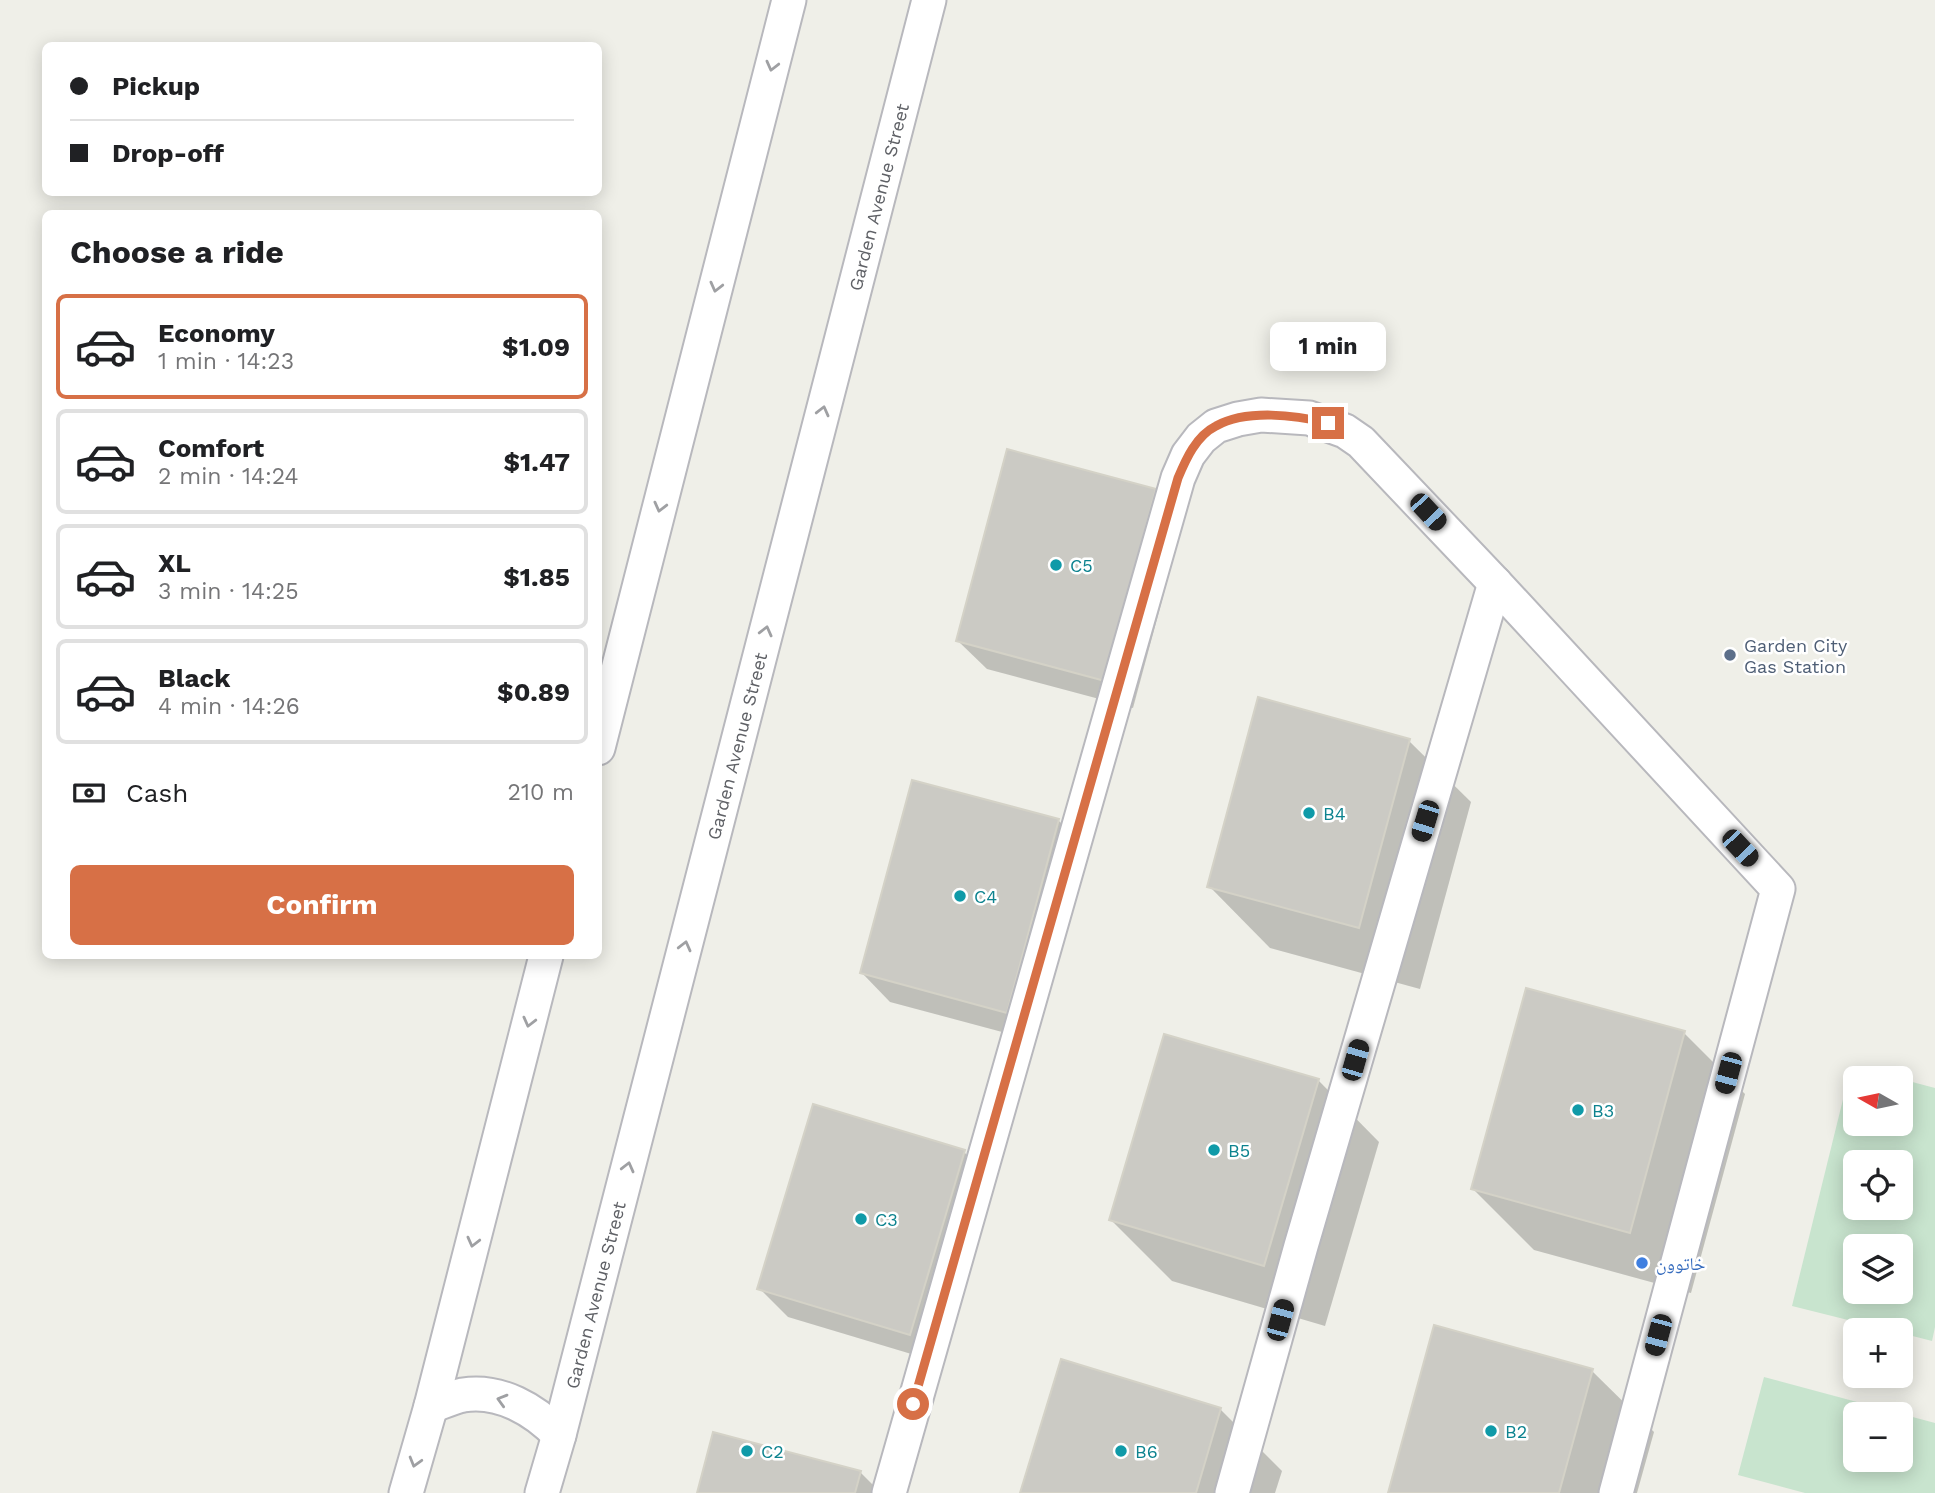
<!DOCTYPE html>
<html lang="en">
<head>
<meta charset="utf-8">
<style>
	body { margin:0; font-family:"Work Sans","Noto Naskh Arabic",sans-serif; background:#f2f2f2; color:#202124; height:100vh; display:flex; flex-direction:column; font-size:26px; white-space:nowrap }
	* { box-sizing:border-box; margin:0 }
	p { font-size:23px; color:#757577 }
	.icon { flex:none; width:38px; height:38px; fill:none; stroke:currentColor; stroke-width:2; stroke-linecap:round; stroke-linejoin:round }
	.map { position:relative; flex:1; overflow:hidden }
	.sheet { position:absolute; left:42px; top:210px; width:560px; height:749px; display:flex; flex-direction:column; background:#fff; border-radius:10px; box-shadow:0 4px 18px #0003 }
	.sheet>* { flex:none }
	.banner { position:absolute; left:42px; top:42px; width:560px; height:154px; border-radius:10px; box-shadow:0 4px 18px #0003; display:grid; align-content:center; height:154px; padding:0 28px; background:#fff }
	.needle { width:46px; rotate:279deg }
	.tools { position:absolute; left:1843px; top:1066px; display:grid; gap:14px }
	.tools a { display:grid; place-items:center; width:70px; height:70px; border-radius:10px; background:#fff; box-shadow:0 4px 18px #0003; font-size:35px }
	.end { position:absolute; width:32px; height:32px; margin:-16px; border:9px solid #d77046; background:#fff; box-shadow:0 0 0 4px #fff }
	.from { border-radius:50% }
	.bubble { position:absolute; height:49px; border-radius:10px; background:#fff; box-shadow:0 4px 18px #0003; font-size:23px; font-weight:700; line-height:49px; text-align:center }
	.car { position:absolute; width:21px; height:42px; margin:-21px -10px; border-radius:9px; box-shadow:0 0 5px 2px #0007; background:linear-gradient(#222 24%,#8ab4d8 0 40%,#222 0 76%,#8ab4d8 0 86%,#222 0) }
	.banner b { display:flex; align-items:center; gap:24px; height:66px; font-size:26px }
	.banner b+b { border-top:2px solid #e0e0e0 }
	.banner i { width:18px; height:18px; background:#202124 }
	ul { padding:0; list-style:none }
	li { display:flex; align-items:center; gap:21px; height:105px; margin:0 14px 10px; padding:0 14px; border:4px solid #e0e0e0; border-radius:10px }
	li div { flex:1 }
	li b { display:block; font-size:26px }
	li em { font-style:normal; font-weight:700 }
	li.on { border-color:#d77046 }
	li>.icon { width:63px; height:63px; stroke-width:1.5 }
	h2 { padding:0 28px; font-size:32px; line-height:84px }
	.pay { display:flex; align-items:center; gap:18px; height:77px; padding:0 28px; font-size:26px }
	.pay p { margin-inline-start:auto }
	.primary-button { display:flex; gap:14px; margin-top:auto; padding:14px 28px }
	.primary-button a { flex:1; height:80px; border-radius:10px; background:#d77046; color:#fff; font-size:28px; font-weight:700; line-height:80px; text-align:center }
	.map>svg:first-child { display:block }
</style>
</head>
<body>
<div class="map">
<svg width="1935" height="1493" viewBox="0 0 1935 1493">
	<rect width="100%" height="100%" fill="#efefe8"/>
	<!-- green -->
	<g fill="#c8e4ce" fill-rule="evenodd">
		<path d="M1851,1067L1896,1078H1855V1124H1900L1901,1079L1935,1088V1327L1932,1341L1901,1333L1900,1330H1888L1792,1306ZM1855,1162H1900V1208H1855ZM1855,1246H1900V1292H1855Z"/>
		<path d="M1764,1377L1935,1423V1493H1805L1738,1475ZM1855,1414H1900V1460H1855Z"/>
	</g>
	<!-- shadow -->
	<g fill="#0003">
		<polygon points="1155,490 1184,519 1133,708 987,669 958,641"/>
		<polygon points="1409,741 1471,802 1420,989 1270,948 1209,886"/>
		<polygon points="913,782 1059,821 1087,850 1036,1041 890,1002 862,973"/>
		<polygon points="1684,1033 1745,1094 1691,1293 1534,1250 1473,1189"/>
		<polygon points="1318,1080 1379,1142 1325,1326 1172,1281 1111,1220"/>
		<polygon points="964,1152 993,1181 938,1362 788,1317 759,1288"/>
		<polygon points="1062,1361 1221,1410 1282,1471 1275,1493 1022,1493"/>
		<polygon points="1592,1371 1654,1432 1637,1493 1390,1493"/>
		<polygon points="860,1472 881,1493 699,1493"/>
	</g>
	<!-- building -->
	<g fill="#cbcac4" stroke="#d4d2c7" stroke-width="2">
		<polygon points="1007,449 1156,489 1105,681 956,641"/>
		<polygon points="1258,697 1410,739 1359,928 1207,887"/>
		<polygon points="912,780 1059,819 1007,1013 860,973"/>
		<polygon points="1526,988 1685,1031 1630,1233 1471,1189"/>
		<polygon points="1164,1034 1319,1079 1264,1266 1109,1220"/>
		<polygon points="813,1104 965,1150 910,1335 757,1289"/>
		<polygon points="1434,1325 1593,1369 1559,1493 1388,1493"/>
		<polygon points="1061,1359 1221,1408 1196,1493 1020,1493"/>
		<polygon points="713,1432 861,1471 855,1493 697,1493"/>
	</g>
	<g fill="none" stroke-linecap="round" stroke-linejoin="round">
		<!-- street casing -->
		<g stroke="#b8b8bd" stroke-width="37">
			<g id="street">
				<polyline points="598,748 789,0"/>
				<path d="M431,1406C442,1402 453,1397 463,1395C500,1389 535,1410 559,1435"/>
				<polyline points="406,1493 431,1406 546,956"/>
				<path id="s1" d="M542,1493L559,1435L929,0"/>
				<polyline points="889,1493 1178,478 1188,455 1201,438 1216,426 1238,419 1261,415 1309,418 1345,431 1361,442 1495,583 1778,889 1616,1493"/>
				<polyline points="1232,1493 1301,1246 1495,583"/>
			</g>
		</g>
		<!-- street -->
		<use href="#street" stroke="#fff" stroke-width="33"/>
	</g>
	<!-- one-way arrows -->
	<defs><path id="oneway-chevron" d="M-2-3.5L2.5 0L-2 3.5" fill="none" stroke-width="1.6" stroke-linecap="round" stroke-linejoin="round" transform="scale(1.75)"/></defs>
	<g stroke="#9fa0a3">
		<use href="#oneway-chevron" transform="translate(772 66) rotate(104)"/>
		<use href="#oneway-chevron" transform="translate(716 287) rotate(104)"/>
		<use href="#oneway-chevron" transform="translate(823 411) rotate(-76)"/>
		<use href="#oneway-chevron" transform="translate(660 507) rotate(104)"/>
		<use href="#oneway-chevron" transform="translate(766 631) rotate(-76)"/>
		<use href="#oneway-chevron" transform="translate(685 946) rotate(-76)"/>
		<use href="#oneway-chevron" transform="translate(529 1022) rotate(104)"/>
		<use href="#oneway-chevron" transform="translate(628 1167) rotate(-76)"/>
		<use href="#oneway-chevron" transform="translate(473 1242) rotate(104)"/>
		<use href="#oneway-chevron" transform="translate(502 1400) rotate(-164)"/>
		<use href="#oneway-chevron" transform="translate(415 1462) rotate(106)"/>
	</g>
	<g fill="none" stroke-linecap="round" stroke-linejoin="round">
		<!-- route -->
		<path stroke="#d77046" stroke-width="9" d="M913,1404L1178,478C1186,459 1196,436 1216,426C1247,409 1295,415 1328,423"/>
	</g>
	<!-- markers -->
	<g fill="#0f9aa8" stroke="#fff" stroke-width="2.5">
		<circle cx="1056" cy="565" r="7"/>
		<circle cx="1309" cy="813" r="7"/>
		<circle cx="960" cy="896" r="7"/>
		<circle cx="1578" cy="1110" r="7"/>
		<circle cx="1214" cy="1150" r="7"/>
		<circle cx="861" cy="1219" r="7"/>
		<circle cx="1491" cy="1431" r="7"/>
		<circle cx="747" cy="1451" r="7"/>
		<circle cx="1121" cy="1451" r="7"/>
	</g>
	<circle fill="#5c6f8a" stroke="#fff" stroke-width="2.5" cx="1730" cy="655" r="7"/>
	<circle fill="#3f7fe0" stroke="#fff" stroke-width="2.5" cx="1642" cy="1263" r="7"/>
	<g text-anchor="middle" dominant-baseline="central" stroke-width="5" stroke-linejoin="round" paint-order="stroke">
		<!-- street labels -->
		<g font-size="18" fill="#5f6166" stroke="#fff">
			<text stroke="none"><textPath href="#s1" startOffset="1339">Garden Avenue Street</textPath></text>
			<text stroke="none"><textPath href="#s1" startOffset="772">Garden Avenue Street</textPath></text>
			<text stroke="none"><textPath href="#s1" startOffset="205">Garden Avenue Street</textPath></text>
		</g>
		<!-- culture labels -->
		<g font-size="18" fill="#0d838f" stroke="#fff" text-anchor="start">
			<text x="1070" y="565">C5</text>
			<text x="1323" y="813">B4</text>
			<text x="974" y="896">C4</text>
			<text x="1592" y="1110">B3</text>
			<text x="1228" y="1150">B5</text>
			<text x="875" y="1219">C3</text>
			<text x="1505" y="1431">B2</text>
			<text x="761" y="1451">C2</text>
			<text x="1135" y="1451">B6</text>
		</g>
		<!-- service labels -->
		<g font-size="18" fill="#4e5e75" stroke="#fff" text-anchor="start">
			<text x="1744" y="645">Garden City<tspan x="1744" dy="21">Gas Station</tspan></text>
		</g>
		<!-- shop labels -->
		<g font-size="18" fill="#366cbe" stroke="#fff" text-anchor="start">
			<text x="1656" y="1263">خاتوون</text>
		</g>
	</g>
</svg>
<div class="tools">
<a><svg class="needle" viewBox="-14 -14 28 28"><path d="M0-13l5 13h-10z" fill="#e53935"/><path d="M0 13l5-13h-10z" fill="#757577"/></svg></a>
<a><svg class="icon" aria-label="locate" viewBox="0 0 24 24"><circle cx="12" cy="12" r="6"/><path d="M12 2v4M12 18v4M2 12h4M18 12h4"/></svg></a>
<a><svg class="icon" aria-label="layers" viewBox="0 0 24 24"><path d="M12 4l9 5-9 5-9-5zM3 14l9 5 9-5"/></svg></a>
<a>+</a>
<a>−</a>
</div>
<i class="end from" style="left:913px;top:1404px"></i>
<i class="end" style="left:1328px;top:423px"></i>
<div class="bubble" style="left:1270px;top:322px;width:116px">1 min</div>
<i class="car" style="left:1428px;top:512px;rotate:137deg"></i>
<i class="car" style="left:1425px;top:821px;rotate:197deg"></i>
<i class="car" style="left:1740px;top:848px;rotate:137deg"></i>
<i class="car" style="left:1355px;top:1060px;rotate:16deg"></i>
<i class="car" style="left:1728px;top:1073px;rotate:195deg"></i>
<i class="car" style="left:1280px;top:1320px;rotate:15deg"></i>
<i class="car" style="left:1658px;top:1335px;rotate:195deg"></i>
<div class="banner">
<b><i class="from"></i>Pickup</b>
<b><i></i>Drop-off</b>
</div>
<section class="sheet">
<h2>Choose a ride</h2>
<ul>
<li class="on"><svg class="icon" aria-label="car" viewBox="0 0 24 24"><path d="M5 17H2v-5l4-1 3-4h7l3 4 3 1v5h-3M9 17h6M6 11h13"/><circle cx="7" cy="17" r="2"/><circle cx="17" cy="17" r="2"/></svg><div><b>Economy</b><p>1 min · 14:23</p></div><em>$1.09</em></li>
<li><svg class="icon" aria-label="car" viewBox="0 0 24 24"><path d="M5 17H2v-5l4-1 3-4h7l3 4 3 1v5h-3M9 17h6M6 11h13"/><circle cx="7" cy="17" r="2"/><circle cx="17" cy="17" r="2"/></svg><div><b>Comfort</b><p>2 min · 14:24</p></div><em>$1.47</em></li>
<li><svg class="icon" aria-label="car" viewBox="0 0 24 24"><path d="M5 17H2v-5l4-1 3-4h7l3 4 3 1v5h-3M9 17h6M6 11h13"/><circle cx="7" cy="17" r="2"/><circle cx="17" cy="17" r="2"/></svg><div><b>XL</b><p>3 min · 14:25</p></div><em>$1.85</em></li>
<li><svg class="icon" aria-label="car" viewBox="0 0 24 24"><path d="M5 17H2v-5l4-1 3-4h7l3 4 3 1v5h-3M9 17h6M6 11h13"/><circle cx="7" cy="17" r="2"/><circle cx="17" cy="17" r="2"/></svg><div><b>Black</b><p>4 min · 14:26</p></div><em>$0.89</em></li>
</ul>
<div class="pay"><svg class="icon" aria-label="cash" viewBox="0 0 24 24"><path d="M3 7h18v10H3z"/><circle cx="12" cy="12" r="2"/></svg>Cash<p>210 m</p></div>
<div class="primary-button"><a>Confirm</a></div>
</section>
</div>
</body>
</html>
